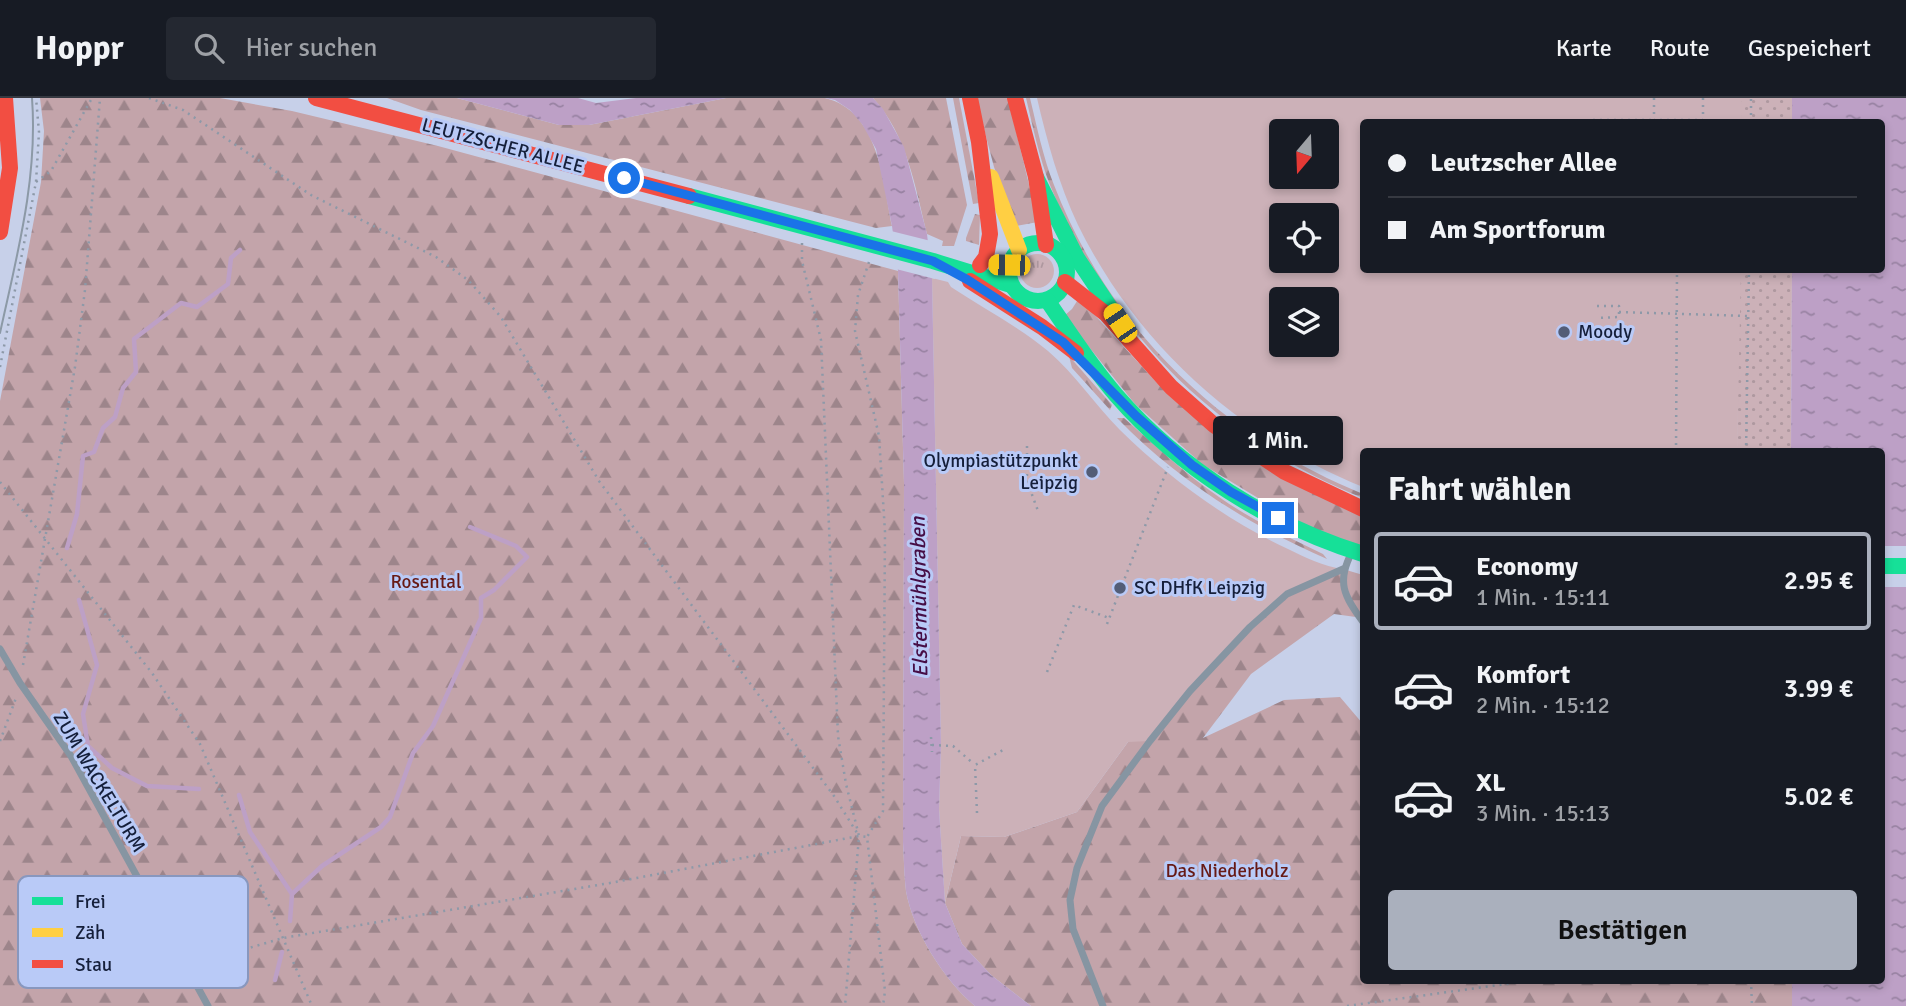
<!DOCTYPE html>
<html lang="de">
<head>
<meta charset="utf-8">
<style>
	body { margin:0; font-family:Signika,sans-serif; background:#242831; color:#f1f3f6; height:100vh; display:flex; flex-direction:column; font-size:26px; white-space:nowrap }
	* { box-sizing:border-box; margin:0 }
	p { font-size:23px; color:#9ea1a6 }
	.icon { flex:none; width:38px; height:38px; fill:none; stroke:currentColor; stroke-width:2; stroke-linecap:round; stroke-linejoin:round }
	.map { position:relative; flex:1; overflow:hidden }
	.sheet { position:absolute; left:1360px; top:350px; width:525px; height:536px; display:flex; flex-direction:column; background:#171b24; border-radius:7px; box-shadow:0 4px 10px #0003 }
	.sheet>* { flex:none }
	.guide { position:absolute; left:1360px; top:21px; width:525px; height:154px; border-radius:7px; box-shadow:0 4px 10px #0003; display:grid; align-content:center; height:154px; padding:0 28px; background:#171b24 }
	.needle { width:46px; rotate:199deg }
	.fabs { position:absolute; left:1269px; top:21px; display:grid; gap:14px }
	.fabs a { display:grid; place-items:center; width:70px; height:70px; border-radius:7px; background:#171b24; box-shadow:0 4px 10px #0003; font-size:35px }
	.end { position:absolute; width:32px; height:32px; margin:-16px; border:9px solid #1a73e8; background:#fff; box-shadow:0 0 0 4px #fff }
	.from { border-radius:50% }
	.bubble { position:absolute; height:49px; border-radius:7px; background:#171b24; box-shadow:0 4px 10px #0003; font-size:23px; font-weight:600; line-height:49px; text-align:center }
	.car { position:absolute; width:21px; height:42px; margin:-21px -10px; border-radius:9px; box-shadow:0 0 5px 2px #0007; background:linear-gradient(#f5c518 24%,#345 0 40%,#f5c518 0 76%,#345 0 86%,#f5c518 0) }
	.guide b { display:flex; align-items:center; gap:24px; height:66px; font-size:26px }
	.guide b+b { border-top:2px solid #363941 }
	.guide i { width:18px; height:18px; background:#f1f3f6 }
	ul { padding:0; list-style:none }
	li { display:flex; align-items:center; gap:21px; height:98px; margin:0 14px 10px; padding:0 14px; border:4px solid transparent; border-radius:7px }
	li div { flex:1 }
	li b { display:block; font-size:26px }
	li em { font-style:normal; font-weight:600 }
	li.current { border-color:#aab0bd }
	li>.icon { width:63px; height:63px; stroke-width:1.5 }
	h2 { padding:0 28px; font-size:32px; line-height:84px }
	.action { display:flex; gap:14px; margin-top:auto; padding:14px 28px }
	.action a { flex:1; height:80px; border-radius:7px; background:#aab0bd; color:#111; font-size:28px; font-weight:600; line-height:80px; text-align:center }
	header { display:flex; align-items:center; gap:42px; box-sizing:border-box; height:98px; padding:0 35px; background:#171b24; border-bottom:2px solid #363941 }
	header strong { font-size:33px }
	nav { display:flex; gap:38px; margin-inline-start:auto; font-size:24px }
	.search { width:490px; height:63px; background:#242831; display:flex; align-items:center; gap:18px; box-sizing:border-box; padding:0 24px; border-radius:7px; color:#9ea1a6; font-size:26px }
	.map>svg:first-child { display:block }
</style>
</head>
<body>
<header>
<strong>Hoppr</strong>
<div class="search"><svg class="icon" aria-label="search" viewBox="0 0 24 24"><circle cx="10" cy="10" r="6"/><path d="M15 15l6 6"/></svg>Hier suchen</div>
<nav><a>Karte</a><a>Route</a><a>Gespeichert</a></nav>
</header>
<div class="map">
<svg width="1906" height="908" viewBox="0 0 1906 908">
	<defs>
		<pattern id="grass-tufts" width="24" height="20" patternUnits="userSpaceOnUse" patternTransform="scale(1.75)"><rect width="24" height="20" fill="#ccb1b8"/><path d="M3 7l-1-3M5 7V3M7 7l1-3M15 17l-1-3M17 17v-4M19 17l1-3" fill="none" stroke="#ae989f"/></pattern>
		<pattern id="forest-firs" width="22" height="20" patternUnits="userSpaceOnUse" patternTransform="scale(1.75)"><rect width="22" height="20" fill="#c3a4aa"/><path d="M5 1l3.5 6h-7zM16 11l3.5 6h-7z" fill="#9d858b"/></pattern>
		<pattern id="park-dots" width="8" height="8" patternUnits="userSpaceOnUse" patternTransform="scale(1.75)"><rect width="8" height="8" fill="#ccb1b8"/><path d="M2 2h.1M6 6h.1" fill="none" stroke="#ae989f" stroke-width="1.8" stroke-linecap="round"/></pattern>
		<pattern id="water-ripples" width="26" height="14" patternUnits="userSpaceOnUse" patternTransform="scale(1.75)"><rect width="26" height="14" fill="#bda0c6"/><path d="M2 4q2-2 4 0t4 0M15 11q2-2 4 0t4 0" fill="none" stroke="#9882a2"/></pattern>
	</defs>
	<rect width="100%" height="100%" fill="#c7d0e9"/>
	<!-- grass -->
	<circle fill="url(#grass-tufts)" cx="1037" cy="173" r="17"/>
	<!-- forest -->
	<g fill="url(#forest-firs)">
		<path d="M40,0H220L292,13L438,48L898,173L904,385L903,744C904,760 904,777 906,793C913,833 944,882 975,908H0V303L41,84L44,33Z"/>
		<path d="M387,0H457L559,27H589L726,0H825C879,13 883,83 892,128L876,130L421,12Z"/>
		<path d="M873,0H946L967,107L954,148H942L943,143L927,136C915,88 907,37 873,0Z"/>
		<polygon points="953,0 959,0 979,105 973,106"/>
		<polygon points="976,0 1008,0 1038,124 1016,128 994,69"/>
		<path d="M1026,0H1030C1037,29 1043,59 1054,87C1109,230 1222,339 1363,396V400C1216,340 1110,235 1050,87C1039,59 1033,29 1026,0Z"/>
		<polygon points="975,116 980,117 979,147 966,143 966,140"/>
		<polygon points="1079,200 1157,285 1363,418 1363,451 1301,426 1202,366 1135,306 1064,218 1072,211"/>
		<polygon points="1069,258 1112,307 1110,312 1072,270"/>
		<path d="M1117,320H1124C1155,347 1185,376 1219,399C1252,422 1287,439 1323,456L1327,461C1249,427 1177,382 1117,320Z"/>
		<polygon points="1343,471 1363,477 1363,520 1334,516 1251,576 1203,640 1284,602 1340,599 1363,626 1363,882 1792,882 1792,908 1031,908 991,877 962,846 945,805 961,738 1004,739 1077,714 1128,644 1190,593 1287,496"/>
	</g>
	<!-- park -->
	<g fill="url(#park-dots)">
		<polygon points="1739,0 1792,0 1792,24 1738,24"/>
		<polygon points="1738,172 1792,172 1791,353 1737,354"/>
	</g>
	<!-- pitch -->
	<g fill="#ccb1b8" fill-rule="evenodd">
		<path d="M1037,0H1741L1742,24H1363V172H1741L1737,353L1363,354V389C1240,339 1137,247 1078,127C1059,87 1047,43 1037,0ZM1281,33H1326V79H1281ZM1281,117H1326V163H1281ZM1281,201H1326V247H1281Z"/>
		<path d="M932,180L948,184L951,189C983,210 1019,229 1048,253C1075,276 1095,307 1120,332C1169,380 1226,422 1288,451C1306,460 1323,468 1343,471L1287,496L1250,529L1150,643L1128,644L1077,714L1004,739L961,738L945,805L939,711L941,647Z"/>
	</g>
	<!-- water -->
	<g fill="url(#water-ripples)">
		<polygon points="457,0 578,0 596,5 636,0 726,0 589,27 559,27"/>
		<path d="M825,0H873L883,11L904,49L927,136L932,180L941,647L939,711L945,805L962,846L991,877L1031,908H975C944,882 913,833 906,793C904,777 904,760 903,744L904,385L898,173L892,128L876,51L862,26L850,12L835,2Z"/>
		<polygon points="1792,0 1906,0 1906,908 1792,908 1792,882 1881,882 1881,354 1791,354 1792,172 1881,172 1881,24 1792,24"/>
	</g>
	<!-- pier -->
	<g fill="#c7d0e9">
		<polygon points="891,133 931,143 935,181 896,171"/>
		<rect x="1881" y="448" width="25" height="41"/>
	</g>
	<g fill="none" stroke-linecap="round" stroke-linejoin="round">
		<!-- stream -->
		<g stroke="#bda0c6" stroke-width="4.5">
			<polyline points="67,450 77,416 83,358 94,354 103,330 115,319 123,290 136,274 134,241 181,205 197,209 228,186 231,160 240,152"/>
			<polyline points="79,502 97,567 83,616 88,648 112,670 147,688 199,691"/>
			<polyline points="239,697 250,734 292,796 290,823"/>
			<polyline points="292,796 322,768 381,729 390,719 413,655 433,628 481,520 481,500 494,492 527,459 516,448 470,429"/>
			<polyline points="275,882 282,854"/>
		</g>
		<!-- path -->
		<g stroke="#8d99a8" stroke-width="2.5" stroke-dasharray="2 5" stroke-linecap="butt">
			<polyline points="149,0 183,12 311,97 436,159 468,182 501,219 599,383 834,698 859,738"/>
			<polyline points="1654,0 1654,22 1703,22 1703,0"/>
			<polyline points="1593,22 1654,22"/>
			<polyline points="1751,24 1751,0"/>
			<polyline points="36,84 51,73 92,0"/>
			<polyline points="802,145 802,163 821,242 838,638 846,686 859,738 845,908"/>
			<polyline points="869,164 858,197 855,233 879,338 885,434 883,713 867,739 885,893 883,908"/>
			<polyline points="1597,208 1619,208 1619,219 1597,220"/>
			<polyline points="1619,214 1749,218"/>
			<polyline points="0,269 36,84 39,34 36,0"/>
			<polyline points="1027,348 1027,383 1038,413"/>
			<polyline points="1676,354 1677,172"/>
			<polyline points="1746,354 1749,172"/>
			<polyline points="0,384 152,575 200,646 312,908"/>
			<polyline points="1107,526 1168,369"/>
			<polyline points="23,567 75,269 85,192 100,0"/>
			<polyline points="1047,574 1074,507 1109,520"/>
			<polyline points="931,639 932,654"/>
			<polyline points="0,643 16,600"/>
			<polyline points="932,647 953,648 974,666"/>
			<polyline points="977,715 975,667 1005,651"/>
			<polyline points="199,869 208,862 283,840 610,785 859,738 867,739"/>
			<path d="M1660,882C1668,884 1680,887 1687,882"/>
			<polyline points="1751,882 1752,908"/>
			<polyline points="1347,908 1535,882"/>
		</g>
		<!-- lane -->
		<g stroke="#8695a2" stroke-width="7">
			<path d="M1352,454C1336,484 1344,498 1363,524"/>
			<polyline points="0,551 20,585 71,658 208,908"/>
			<polyline points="1103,908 1073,831 1070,802 1077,770 1102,708 1150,643 1190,593 1250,529 1287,496 1343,471"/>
		</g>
		<!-- fast -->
		<g stroke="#16e098" stroke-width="16">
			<polyline points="1036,79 1077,160 1111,211"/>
			<polyline points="689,98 933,163 1011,187"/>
			<circle cx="1038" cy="174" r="29"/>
			<path d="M1047,202C1069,234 1090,267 1116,297C1180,371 1270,427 1363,456"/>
			<polyline points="1881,468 1906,468"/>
		</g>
		<!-- slow -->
		<polyline stroke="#ffcf43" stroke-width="16" points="991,79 1019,152"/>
		<!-- jam -->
		<g stroke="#f24e42" stroke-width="16">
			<polyline points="316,0 689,98"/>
			<polyline points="970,0 979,44 990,136 986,159 980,167"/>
			<polyline points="1015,0 1036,79 1046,147"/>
			<polyline points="0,134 10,70 5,0"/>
			<polyline points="970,183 1042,229 1076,255"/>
			<polyline points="1065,184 1106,216 1171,289 1214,327 1285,374 1363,411"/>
		</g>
		<!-- tram -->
		<path stroke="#8c99a6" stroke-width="2" d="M0,235C17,157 38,80 32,0"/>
	</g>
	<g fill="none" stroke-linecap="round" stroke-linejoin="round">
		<!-- route -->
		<polyline stroke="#1a73e8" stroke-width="9" points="624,80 933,163 968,182 1063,244 1136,318 1192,367 1231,394 1278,420"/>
	</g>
	<!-- markers -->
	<g fill="#535d77" stroke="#b9caf7" stroke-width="2.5">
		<circle cx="1564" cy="234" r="7"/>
		<circle cx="1092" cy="374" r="7"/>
		<circle cx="1120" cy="490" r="7"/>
	</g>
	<g text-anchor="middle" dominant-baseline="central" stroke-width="6" stroke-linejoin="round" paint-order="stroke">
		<!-- street labels -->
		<g font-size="19" fill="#151f3a" stroke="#b9caf7">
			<text transform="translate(503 48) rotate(15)">LEUTZSCHER ALLEE</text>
			<text transform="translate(99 684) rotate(59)">ZUM WACKELTURM</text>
		</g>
		<!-- poi labels -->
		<g font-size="19" fill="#151f3a" stroke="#b9caf7" text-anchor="start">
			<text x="1578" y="234">Moody</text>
			<text x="1078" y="363" text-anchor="end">Olympiastützpunkt<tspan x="1078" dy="22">Leipzig</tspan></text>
			<text x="1134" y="490">SC DHfK Leipzig</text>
		</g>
		<!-- park labels -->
		<g font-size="19" fill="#671a15" stroke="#b9caf7">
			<text x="426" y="484">Rosental</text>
			<text x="1227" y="773">Das Niederholz</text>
		</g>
		<!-- water labels -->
		<g font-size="21" font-style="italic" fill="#460e46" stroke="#b9caf7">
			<text transform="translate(919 499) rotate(-91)">Elstermühlgraben</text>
		</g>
	</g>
	<!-- legend -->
	<rect x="18" y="778" width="230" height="112" rx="10" fill="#b9caf7" stroke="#8897be" stroke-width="2"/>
	<rect x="32" y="799" width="31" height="8" fill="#16e098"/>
	<rect x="32" y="830" width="31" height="9" fill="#ffcf43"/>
	<rect x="32" y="862" width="31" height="8" fill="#f24e42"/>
	<g font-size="19" fill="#151f3a">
		<text x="75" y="810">Frei</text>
		<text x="75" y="841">Zäh</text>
		<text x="75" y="873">Stau</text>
	</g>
</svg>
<div class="fabs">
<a><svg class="needle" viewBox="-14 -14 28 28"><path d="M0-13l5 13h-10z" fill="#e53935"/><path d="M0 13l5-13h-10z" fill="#9ea1a6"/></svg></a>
<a><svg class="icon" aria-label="locate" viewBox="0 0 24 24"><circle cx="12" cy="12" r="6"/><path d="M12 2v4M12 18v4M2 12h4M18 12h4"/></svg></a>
<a><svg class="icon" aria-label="layers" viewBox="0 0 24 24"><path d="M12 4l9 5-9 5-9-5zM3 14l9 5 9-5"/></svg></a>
</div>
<i class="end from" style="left:624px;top:80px"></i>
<i class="end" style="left:1278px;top:420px"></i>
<div class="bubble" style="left:1213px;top:318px;width:130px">1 Min.</div>
<i class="car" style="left:1009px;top:167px;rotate:271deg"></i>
<i class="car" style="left:1120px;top:225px;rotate:326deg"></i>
<div class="guide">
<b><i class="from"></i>Leutzscher Allee</b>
<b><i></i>Am Sportforum</b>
</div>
<section class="sheet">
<h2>Fahrt wählen</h2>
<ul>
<li class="current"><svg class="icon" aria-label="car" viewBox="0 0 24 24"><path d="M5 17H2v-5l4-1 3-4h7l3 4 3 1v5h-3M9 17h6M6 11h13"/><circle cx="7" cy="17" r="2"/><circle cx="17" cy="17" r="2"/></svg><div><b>Economy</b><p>1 Min. · 15:11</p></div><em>2.95 €</em></li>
<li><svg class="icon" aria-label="car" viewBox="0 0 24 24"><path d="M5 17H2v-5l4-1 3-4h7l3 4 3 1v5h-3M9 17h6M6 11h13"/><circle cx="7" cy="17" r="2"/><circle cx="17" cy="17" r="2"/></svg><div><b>Komfort</b><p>2 Min. · 15:12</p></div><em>3.99 €</em></li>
<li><svg class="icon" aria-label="car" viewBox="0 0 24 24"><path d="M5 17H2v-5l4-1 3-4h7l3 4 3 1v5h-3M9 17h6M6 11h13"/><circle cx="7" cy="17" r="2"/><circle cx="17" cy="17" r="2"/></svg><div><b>XL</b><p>3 Min. · 15:13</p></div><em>5.02 €</em></li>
</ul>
<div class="action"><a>Bestätigen</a></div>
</section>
</div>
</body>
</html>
